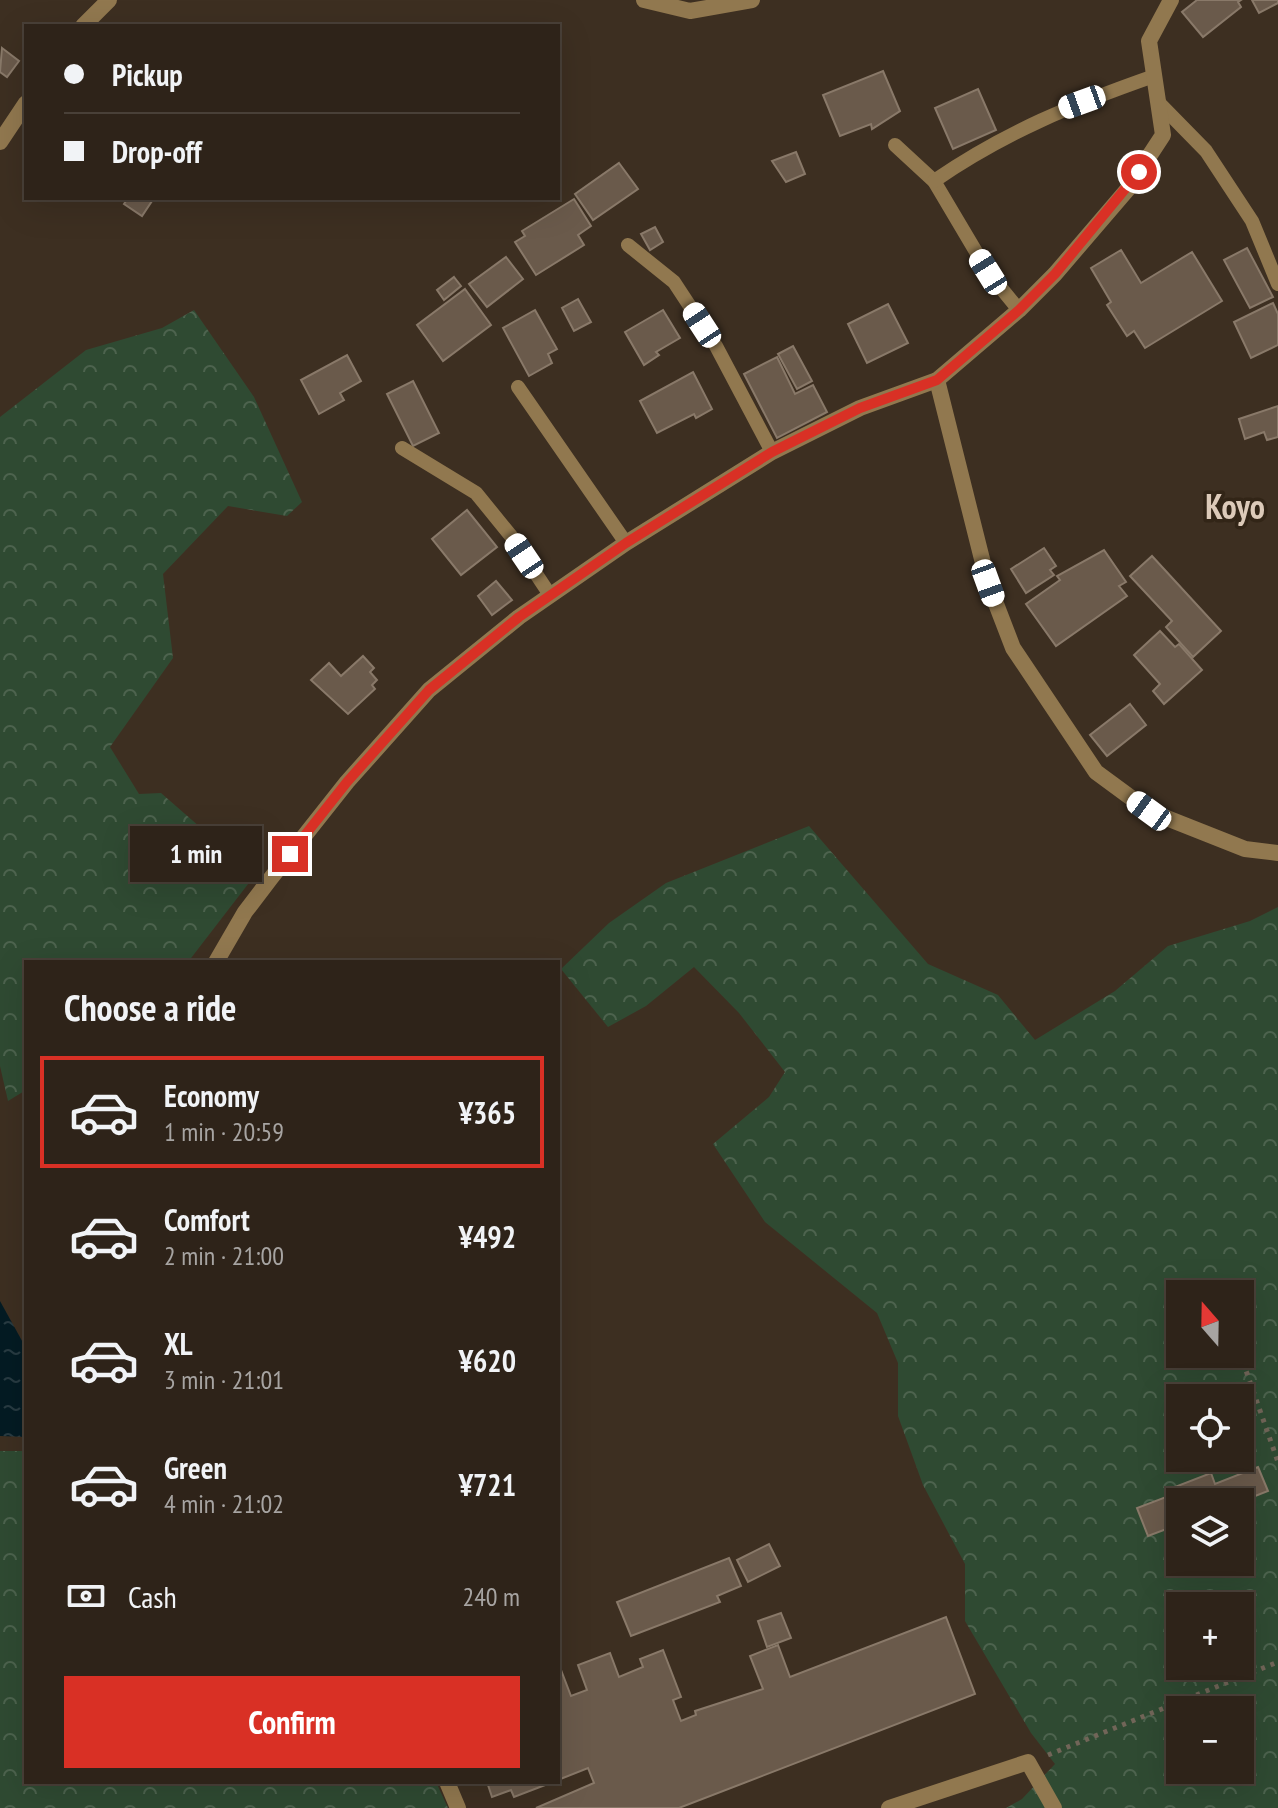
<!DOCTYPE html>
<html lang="en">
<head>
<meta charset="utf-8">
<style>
	body { margin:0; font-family:"PT Sans Narrow",sans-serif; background:#362b22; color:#f1f3f6; height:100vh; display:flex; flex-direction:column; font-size:30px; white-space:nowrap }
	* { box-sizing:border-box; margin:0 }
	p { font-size:26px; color:#a7a4a2 }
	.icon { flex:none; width:44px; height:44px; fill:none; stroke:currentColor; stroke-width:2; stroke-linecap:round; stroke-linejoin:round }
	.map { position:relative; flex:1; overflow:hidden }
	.panel { position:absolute; left:24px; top:960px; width:536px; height:824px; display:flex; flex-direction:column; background:#2e2319; border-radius:0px; box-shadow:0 8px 32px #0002,0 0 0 2px #494038 }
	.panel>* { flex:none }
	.guide { position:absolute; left:24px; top:24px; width:536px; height:176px; border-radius:0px; box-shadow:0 8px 32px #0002,0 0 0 2px #494038; display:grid; align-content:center; height:176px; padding:0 40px; background:#2e2319 }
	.needle { width:52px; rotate:340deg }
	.controls { position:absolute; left:1166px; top:1280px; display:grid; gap:16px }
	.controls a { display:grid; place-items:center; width:88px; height:88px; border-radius:0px; background:#2e2319; box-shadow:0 8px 32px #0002,0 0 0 2px #494038; font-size:40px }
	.end { position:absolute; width:36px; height:36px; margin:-18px; border:10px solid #d93025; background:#fff; box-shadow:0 0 0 4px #fff }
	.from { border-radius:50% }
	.bubble { position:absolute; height:56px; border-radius:0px; background:#2e2319; box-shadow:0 8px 32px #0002,0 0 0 2px #494038; font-size:26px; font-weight:700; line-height:56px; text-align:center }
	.car { position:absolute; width:24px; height:48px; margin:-24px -12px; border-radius:10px; box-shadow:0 0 6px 2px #0007; background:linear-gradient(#fff 24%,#345 0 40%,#fff 0 76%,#345 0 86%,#fff 0) }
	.guide b { display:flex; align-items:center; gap:28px; height:76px; font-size:30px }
	.guide b+b { border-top:2px solid #494038 }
	.guide i { width:20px; height:20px; background:#f1f3f6 }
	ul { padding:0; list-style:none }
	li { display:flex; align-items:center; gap:24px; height:112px; margin:0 16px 12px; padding:0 24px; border:4px solid transparent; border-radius:0px }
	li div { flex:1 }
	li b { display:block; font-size:30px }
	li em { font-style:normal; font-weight:700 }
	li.on { border-color:#d93025 }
	li>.icon { width:72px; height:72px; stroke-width:1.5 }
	h2 { padding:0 40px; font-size:36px; line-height:96px }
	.pay { display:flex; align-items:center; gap:20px; height:88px; padding:0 40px; font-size:30px }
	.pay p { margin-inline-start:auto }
	.cta { display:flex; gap:16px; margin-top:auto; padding:16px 40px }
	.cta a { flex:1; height:92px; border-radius:0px; background:#d93025; color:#fff; font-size:32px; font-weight:700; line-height:92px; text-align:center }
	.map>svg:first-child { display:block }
</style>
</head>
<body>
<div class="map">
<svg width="1278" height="1808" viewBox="0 0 1278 1808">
	<defs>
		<pattern id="forest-crowns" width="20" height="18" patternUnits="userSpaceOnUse" patternTransform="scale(2)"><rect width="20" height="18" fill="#2f4a32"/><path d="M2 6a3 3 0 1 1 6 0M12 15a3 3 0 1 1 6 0" fill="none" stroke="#4d634e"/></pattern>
		<pattern id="water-ripples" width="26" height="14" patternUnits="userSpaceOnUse" patternTransform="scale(2)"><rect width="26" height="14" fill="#041b23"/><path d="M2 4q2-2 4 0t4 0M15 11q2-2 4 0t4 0" fill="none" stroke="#283b42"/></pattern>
	</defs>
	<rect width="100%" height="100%" fill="#3d2f21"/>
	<!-- forest -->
	<g fill="url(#forest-crowns)" fill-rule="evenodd">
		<polygon points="194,310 254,397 302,502 287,516 228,506 163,574 173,658 110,747 139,794 161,793 255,875 188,962 26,962 26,1090 8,1101 0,1066 0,417 86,350 162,328"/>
		<path d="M809,826L928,964L998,995L1035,1040L1115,991L1168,946L1250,921L1278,907V1808H1006L1022,1799L1055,1764L1031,1733L965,1621V1564L923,1485L898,1416V1363L877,1313L765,1222L713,1144L769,1097L785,1072L739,1013L694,967L646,1006L608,1027L561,969L609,923L666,883ZM1180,1294H1240V1354H1180ZM1180,1398H1240V1458H1180ZM1180,1502H1240V1562H1180ZM1180,1606H1240V1666H1180ZM1180,1710H1240V1770H1180Z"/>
		<polygon points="0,1451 26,1451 26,1782 436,1782 448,1808 0,1808"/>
	</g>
	<!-- water -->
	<polygon fill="url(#water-ripples)" points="0,1301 26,1348 26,1437 0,1436"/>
	<!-- building -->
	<g fill="#6a5a4b" stroke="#897969" stroke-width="2">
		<polygon points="1197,0 1241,0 1238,2 1241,7 1203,37 1182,12"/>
		<polygon points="1252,0 1278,0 1278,3 1259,13"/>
		<polygon points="2,48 19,61 7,77 0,72"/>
		<polygon points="883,71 900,111 872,129 871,124 840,136 823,95"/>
		<polygon points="978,89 996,130 953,149 935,108"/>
		<polygon points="796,152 805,174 786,182 772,161"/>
		<polygon points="619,163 638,189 593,220 575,194"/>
		<polygon points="128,198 154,198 142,216 124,204"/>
		<polygon points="574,199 591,226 578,235 584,245 536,275 515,242 525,236 522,231"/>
		<polygon points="655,227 663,242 650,250 641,234"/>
		<polygon points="1247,248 1273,297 1250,308 1224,260"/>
		<polygon points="1121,250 1141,283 1192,252 1222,301 1145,348 1134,331 1127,336 1107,305 1111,302 1091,268"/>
		<polygon points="506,257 523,279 487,307 469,284"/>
		<polygon points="454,277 461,286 444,300 437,290"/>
		<polygon points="465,289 491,325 443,361 417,325"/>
		<polygon points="578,299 591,322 574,331 562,308"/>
		<polygon points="1273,303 1278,314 1278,345 1251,358 1234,322"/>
		<polygon points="888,304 908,343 867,363 848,324"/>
		<polygon points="535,310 557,349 548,354 552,363 529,376 503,328"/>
		<polygon points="663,310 680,338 656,352 659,355 644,365 625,332"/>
		<polygon points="793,346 812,381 797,389 778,354"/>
		<polygon points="347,355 361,381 340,393 344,400 319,414 301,380"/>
		<polygon points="777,357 795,394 813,385 827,412 777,438 744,374"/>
		<polygon points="693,372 712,409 696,418 694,414 657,433 640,401"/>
		<polygon points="413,381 439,433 413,446 387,394"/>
		<polygon points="1278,406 1278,437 1267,440 1264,432 1245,439 1239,419"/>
		<polygon points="467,510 497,547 461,575 432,539"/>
		<polygon points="1044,548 1056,566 1050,570 1054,575 1026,593 1011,569"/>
		<polygon points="1104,550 1126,582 1119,586 1127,596 1056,646 1026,604 1060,580 1057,576"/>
		<polygon points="1152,556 1221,631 1193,657 1166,627 1172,621 1130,576"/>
		<polygon points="496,581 512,600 492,615 478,596"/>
		<polygon points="1160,631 1175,647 1179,644 1202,670 1164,704 1153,691 1160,684 1134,655"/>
		<polygon points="363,656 374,668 370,672 377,680 372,685 375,689 348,714 311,680 329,663 341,676"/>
		<polygon points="1130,704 1146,725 1107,756 1090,735"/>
		<polygon points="1258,1467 1268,1491 1240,1502 1180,1502 1180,1534 1173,1537 1169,1528 1148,1536 1137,1508 1169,1496 1167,1490 1211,1473 1215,1484"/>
		<polygon points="769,1544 780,1566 748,1582 737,1560"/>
		<polygon points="729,1558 741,1586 717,1596 720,1602 631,1636 617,1602"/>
		<polygon points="781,1613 791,1638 767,1647 758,1621"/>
		<polygon points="946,1617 975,1694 679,1808 536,1808 594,1783 588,1768 558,1780 558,1671 561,1670 571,1696 587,1690 578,1665 610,1653 619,1677 643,1667 640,1659 663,1650 681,1697 673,1700 681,1721 696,1715 695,1711 763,1689 750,1656 778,1645 790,1677"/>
		<polygon points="487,1782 553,1782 514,1797 511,1790 492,1797"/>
	</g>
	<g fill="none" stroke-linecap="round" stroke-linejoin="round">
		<!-- path -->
		<g stroke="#716558" stroke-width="5" stroke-dasharray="4 6" stroke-linecap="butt">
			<polyline points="1243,1362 1278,1462"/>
			<polyline points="1048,1755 1278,1662"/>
		</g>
		<!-- service -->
		<g stroke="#91784f" stroke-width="14">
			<polyline points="1158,102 1206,151 1252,221 1278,284"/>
			<polyline points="895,145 934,181 988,272 1019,310"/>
			<path d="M934,181C1005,132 1074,104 1154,76"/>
			<polyline points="628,245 674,282 716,346 772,452"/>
			<polyline points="518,387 626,543"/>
			<polyline points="402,448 476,493 511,536 550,595"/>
		</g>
		<!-- minor -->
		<g stroke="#91784f" stroke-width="16">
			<polyline points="83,26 109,0"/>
			<polyline points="0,142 26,103"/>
			<polyline points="937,380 988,583 1013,648 1096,772 1149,811 1245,849 1278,853"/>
			<polyline points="216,962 245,912 271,878 347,782 429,690 519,617 626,543 772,452 860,408 937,380 1019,310 1055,274 1127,190 1163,135 1149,41 1171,0"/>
			<polyline points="447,1782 458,1808"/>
			<polyline points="889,1808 1028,1762 1054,1808"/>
		</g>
		<!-- tertiary -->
		<polyline stroke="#91784f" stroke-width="16" points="644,0 690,11 752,0"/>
	</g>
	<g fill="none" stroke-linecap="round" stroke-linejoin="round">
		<!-- route -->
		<polyline stroke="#d93025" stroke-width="10" points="290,854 347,782 429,690 519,617 626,543 772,452 860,408 937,380 1019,310 1055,274 1139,172"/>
	</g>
	<g text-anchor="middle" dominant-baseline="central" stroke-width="7" stroke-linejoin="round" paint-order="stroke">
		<!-- quarter labels -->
		<g font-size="34" font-weight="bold" fill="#dccab9" stroke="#322517">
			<text x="1235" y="506">Koyo</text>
		</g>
	</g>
</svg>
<div class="controls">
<a><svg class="needle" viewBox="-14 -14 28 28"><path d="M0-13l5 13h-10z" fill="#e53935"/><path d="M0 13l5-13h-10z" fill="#a7a4a2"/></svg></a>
<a><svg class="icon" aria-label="locate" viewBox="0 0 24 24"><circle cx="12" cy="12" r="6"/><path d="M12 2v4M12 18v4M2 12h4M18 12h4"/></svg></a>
<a><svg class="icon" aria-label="layers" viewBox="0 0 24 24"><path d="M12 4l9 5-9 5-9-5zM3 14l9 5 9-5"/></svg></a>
<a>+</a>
<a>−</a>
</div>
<i class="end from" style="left:1139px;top:172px"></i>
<i class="end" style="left:290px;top:854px"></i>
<div class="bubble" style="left:130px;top:826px;width:132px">1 min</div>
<i class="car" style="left:1082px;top:102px;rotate:250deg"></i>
<i class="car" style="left:988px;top:272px;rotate:328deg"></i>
<i class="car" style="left:702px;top:325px;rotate:327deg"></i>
<i class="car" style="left:524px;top:556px;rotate:326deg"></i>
<i class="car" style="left:988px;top:583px;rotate:160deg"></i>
<i class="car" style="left:1149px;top:811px;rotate:306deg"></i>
<div class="guide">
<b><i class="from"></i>Pickup</b>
<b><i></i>Drop-off</b>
</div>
<section class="panel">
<h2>Choose a ride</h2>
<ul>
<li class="on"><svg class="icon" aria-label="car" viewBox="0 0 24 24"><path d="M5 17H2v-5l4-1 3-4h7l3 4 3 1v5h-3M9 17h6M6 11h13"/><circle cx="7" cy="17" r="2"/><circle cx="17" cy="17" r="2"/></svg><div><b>Economy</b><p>1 min · 20:59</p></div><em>¥365</em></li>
<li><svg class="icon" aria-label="car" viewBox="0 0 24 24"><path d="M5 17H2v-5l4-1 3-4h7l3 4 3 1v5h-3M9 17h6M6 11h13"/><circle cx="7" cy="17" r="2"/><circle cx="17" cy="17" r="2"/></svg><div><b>Comfort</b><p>2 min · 21:00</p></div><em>¥492</em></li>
<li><svg class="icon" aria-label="car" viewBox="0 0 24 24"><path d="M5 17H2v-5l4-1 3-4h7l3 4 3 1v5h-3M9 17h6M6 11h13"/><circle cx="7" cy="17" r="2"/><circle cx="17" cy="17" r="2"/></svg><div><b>XL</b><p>3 min · 21:01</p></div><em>¥620</em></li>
<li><svg class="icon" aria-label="car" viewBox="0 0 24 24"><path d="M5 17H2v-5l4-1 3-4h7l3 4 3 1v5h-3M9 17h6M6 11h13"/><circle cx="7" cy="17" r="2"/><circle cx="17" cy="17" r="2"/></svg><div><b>Green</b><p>4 min · 21:02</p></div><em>¥721</em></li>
</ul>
<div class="pay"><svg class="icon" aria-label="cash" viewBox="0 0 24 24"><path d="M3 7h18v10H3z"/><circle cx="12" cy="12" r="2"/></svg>Cash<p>240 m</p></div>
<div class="cta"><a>Confirm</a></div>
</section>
</div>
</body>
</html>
